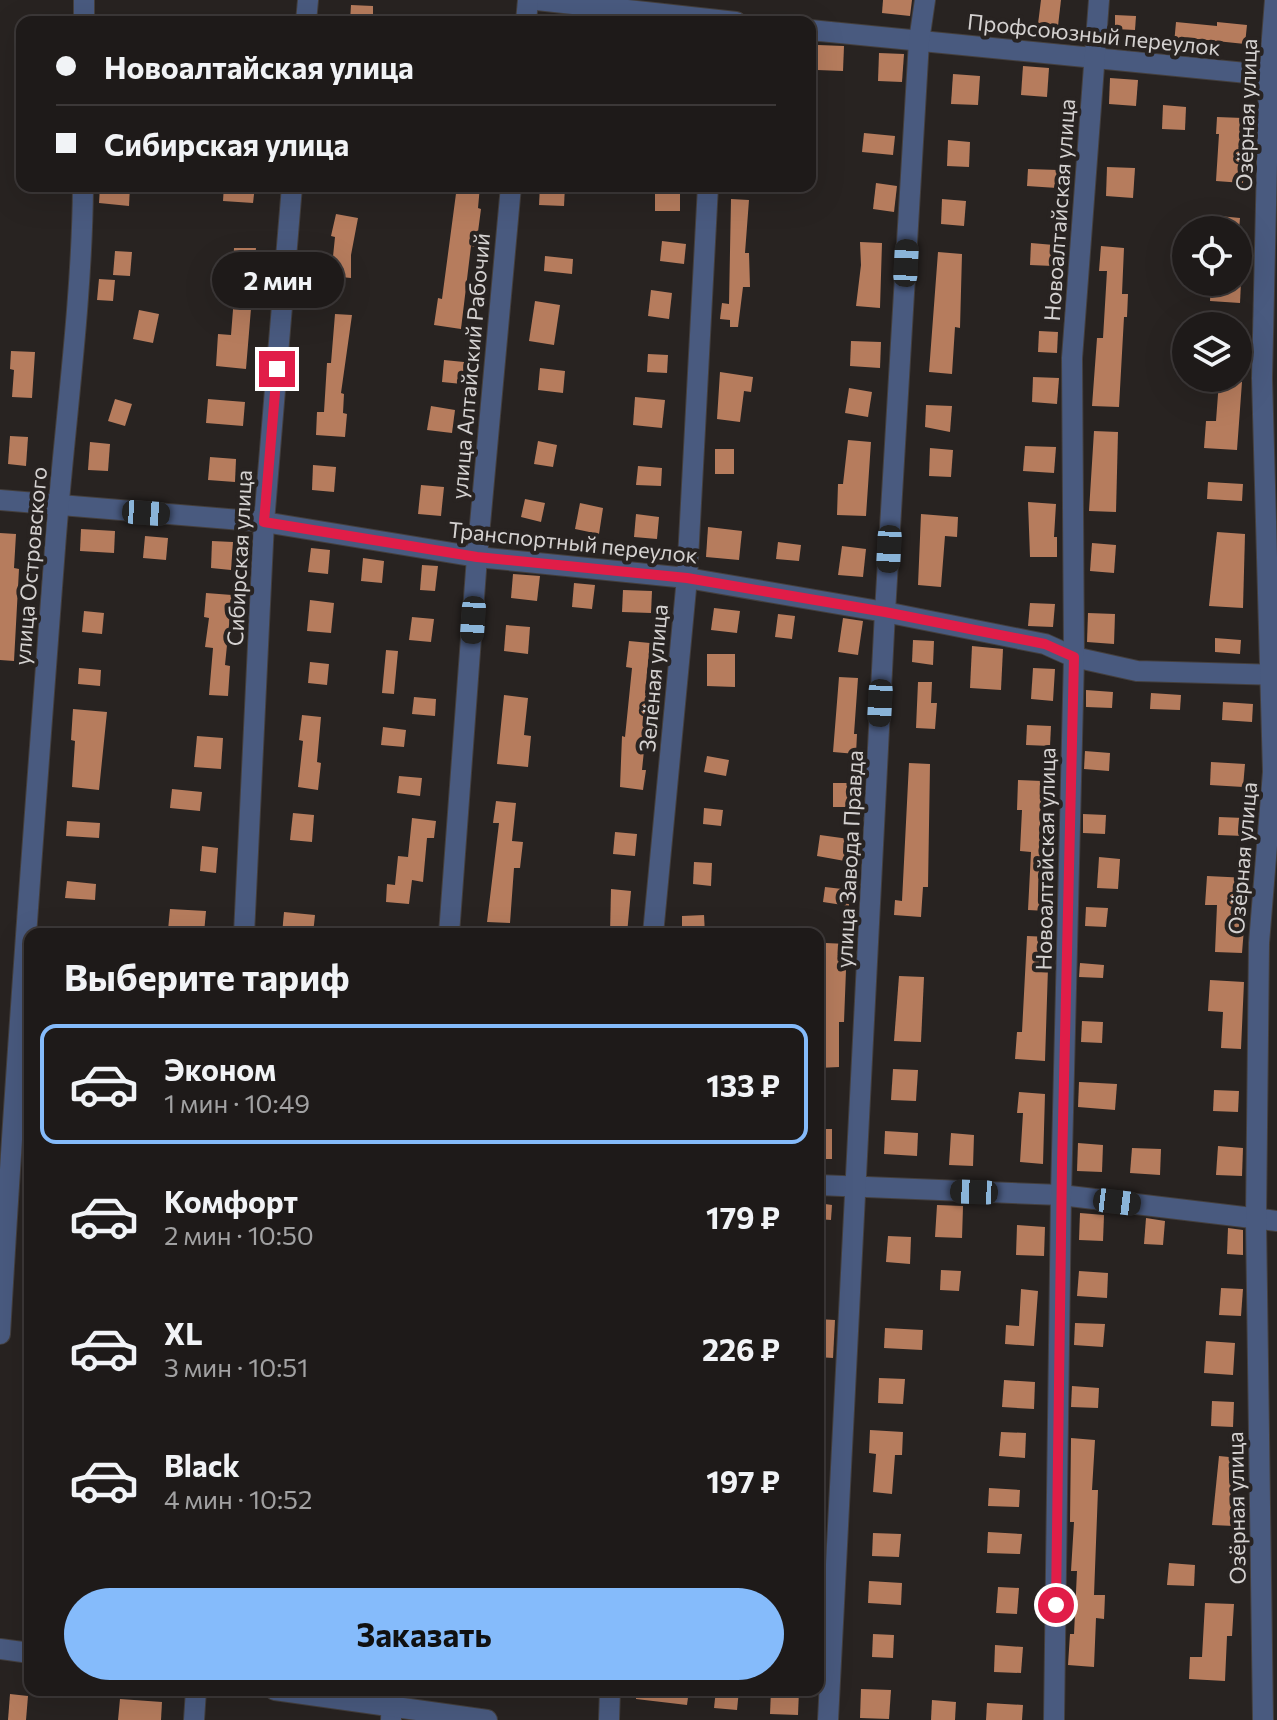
<!DOCTYPE html>
<html lang="ru">
<head>
<meta charset="utf-8">
<style>
	body { margin:0; font-family:Commissioner,sans-serif; background:#262322; color:#f1f3f6; height:100vh; display:flex; flex-direction:column; font-size:30px; white-space:nowrap }
	* { box-sizing:border-box; margin:0 }
	p { font-size:26px; color:#a1a1a2 }
	.icon { flex:none; width:44px; height:44px; fill:none; stroke:currentColor; stroke-width:2; stroke-linecap:round; stroke-linejoin:round }
	.map { position:relative; flex:1; overflow:hidden }
	.panel { position:absolute; left:24px; top:928px; width:800px; height:768px; display:flex; flex-direction:column; background:#1e1a19; border-radius:16px; box-shadow:0 8px 32px #0002,0 0 0 2px #3c3838 }
	.panel>* { flex:none }
	.hud { position:absolute; left:16px; top:16px; width:800px; height:176px; border-radius:16px; box-shadow:0 8px 32px #0002,0 0 0 2px #3c3838; display:grid; align-content:center; height:176px; padding:0 40px; background:#1e1a19 }
	.buttons { position:absolute; left:1172px; top:216px; display:grid; gap:16px }
	.buttons a { display:grid; place-items:center; width:80px; height:80px; border-radius:50%; background:#1e1a19; box-shadow:0 8px 32px #0002,0 0 0 2px #3c3838; font-size:40px }
	.end { position:absolute; width:36px; height:36px; margin:-18px; border:10px solid #e11d48; background:#fff; box-shadow:0 0 0 4px #fff }
	.from { border-radius:50% }
	.bubble { position:absolute; height:56px; border-radius:28px; background:#1e1a19; box-shadow:0 8px 32px #0002,0 0 0 2px #3c3838; font-size:26px; font-weight:700; line-height:56px; text-align:center }
	.car { position:absolute; width:24px; height:48px; margin:-24px -12px; border-radius:10px; box-shadow:0 0 6px 2px #0007; background:linear-gradient(#222 24%,#8ab4d8 0 40%,#222 0 76%,#8ab4d8 0 86%,#222 0) }
	.hud b { display:flex; align-items:center; gap:28px; height:76px; font-size:30px }
	.hud b+b { border-top:2px solid #3c3838 }
	.hud i { width:20px; height:20px; background:#f1f3f6 }
	ul { padding:0; list-style:none }
	li { display:flex; align-items:center; gap:24px; height:120px; margin:0 16px 12px; padding:0 24px; border:4px solid transparent; border-radius:16px }
	li div { flex:1 }
	li b { display:block; font-size:30px }
	li em { font-style:normal; font-weight:700 }
	li.on { border-color:#85bbfb }
	li>.icon { width:72px; height:72px; stroke-width:1.5 }
	h2 { padding:0 40px; font-size:36px; line-height:96px }
	.button { display:flex; gap:16px; margin-top:auto; padding:16px 40px }
	.button a { flex:1; height:92px; border-radius:48px; background:#85bbfb; color:#111; font-size:32px; font-weight:700; line-height:92px; text-align:center }
	.map>svg:first-child { display:block }
</style>
</head>
<body>
<div class="map">
<svg width="1277" height="1720" viewBox="0 0 1277 1720">
	<rect width="100%" height="100%" fill="#282321"/>
	<!-- building -->
	<g fill="#b67c5d">
		<polygon points="883,0 912,0 910,16 882,13"/>
		<polygon points="1041,0 1061,0 1058,26 1038,24"/>
		<polygon points="351,5 373,6 373,22 350,22"/>
		<polygon points="1115,15 1136,16 1135,30 1115,29"/>
		<polygon points="1176,22 1217,26 1217,22 1247,25 1245,44 1197,39 1197,47 1174,44"/>
		<polygon points="818,45 844,46 843,71 817,70"/>
		<polygon points="879,53 904,54 902,82 878,81"/>
		<polygon points="1023,66 1049,68 1047,97 1021,95"/>
		<polygon points="953,74 980,76 978,105 951,104"/>
		<polygon points="1110,78 1138,80 1136,106 1109,104"/>
		<polygon points="1163,105 1186,107 1185,130 1162,129"/>
		<polygon points="1217,117 1243,118 1240,159 1245,159 1243,183 1216,181 1219,134 1216,134"/>
		<polygon points="864,133 895,136 893,155 862,152"/>
		<polygon points="948,140 970,142 969,167 947,166"/>
		<polygon points="1107,167 1135,168 1133,198 1106,196"/>
		<polygon points="1028,169 1058,170 1057,188 1027,186"/>
		<polygon points="876,183 897,186 894,212 873,209"/>
		<polygon points="100,186 130,186 129,206 99,203"/>
		<polygon points="224,186 255,186 253,203 223,201"/>
		<polygon points="457,186 480,186 478,208 481,209 476,247 471,246 461,329 434,325 438,298 442,299"/>
		<polygon points="540,186 565,186 564,206 539,205"/>
		<rect x="655" y="187" width="25" height="24"/>
		<polygon points="731,199 749,200 745,253 749,253 750,287 743,287 738,327 730,327 730,320 720,319 722,303 729,304"/>
		<polygon points="942,199 966,201 964,226 941,224"/>
		<polygon points="336,214 358,218 351,255 351,278 331,276 335,237 331,236"/>
		<polygon points="1219,216 1240,218 1239,230 1218,230"/>
		<polygon points="662,241 686,244 684,264 660,261"/>
		<polygon points="860,242 882,243 880,308 856,306 861,265"/>
		<polygon points="1031,243 1054,245 1053,266 1030,265"/>
		<polygon points="1101,246 1124,248 1122,294 1128,294 1127,317 1124,317 1119,407 1092,406 1097,338 1103,338 1107,271 1099,271"/>
		<polygon points="234,248 256,248 246,369 216,366 218,334 231,335 236,272 233,272"/>
		<polygon points="115,251 132,252 130,276 113,275"/>
		<polygon points="938,252 962,254 960,328 955,327 952,374 929,372"/>
		<polygon points="545,256 573,259 572,274 544,271"/>
		<polygon points="99,279 115,280 113,301 97,300"/>
		<polygon points="1211,282 1241,282 1240,303 1210,301"/>
		<polygon points="651,290 672,293 669,319 648,316"/>
		<polygon points="535,301 560,305 554,345 529,341"/>
		<polygon points="139,310 159,314 153,343 133,339"/>
		<polygon points="335,314 352,315 341,393 344,394 343,413 347,414 345,437 316,435 317,412 324,412 327,363 331,363"/>
		<polygon points="1039,331 1058,332 1057,353 1038,352"/>
		<polygon points="851,341 881,342 880,368 850,366"/>
		<polygon points="11,351 35,352 32,398 12,397 14,370 10,369"/>
		<polygon points="648,354 668,355 667,373 647,372"/>
		<polygon points="444,360 464,362 462,384 442,382"/>
		<polygon points="540,368 565,371 563,393 538,390"/>
		<polygon points="720,372 753,377 751,392 744,391 740,422 717,419"/>
		<polygon points="1033,377 1059,378 1057,404 1032,402"/>
		<polygon points="1219,381 1242,382 1237,450 1204,448 1206,421 1216,421"/>
		<polygon points="849,388 872,392 868,417 845,413"/>
		<polygon points="635,397 665,400 662,428 633,425"/>
		<polygon points="115,399 132,404 125,426 108,421"/>
		<polygon points="208,399 245,402 243,426 206,423"/>
		<polygon points="926,405 952,406 950,432 925,427"/>
		<polygon points="431,406 455,410 452,433 427,430"/>
		<polygon points="1094,431 1118,432 1116,512 1089,511"/>
		<polygon points="10,436 28,437 26,466 8,464"/>
		<polygon points="848,440 871,442 866,516 837,515 838,484 843,484"/>
		<polygon points="538,441 557,445 553,467 534,464"/>
		<polygon points="90,442 110,444 108,471 88,470"/>
		<polygon points="1025,446 1056,447 1054,473 1023,471"/>
		<polygon points="930,448 953,450 951,477 929,476"/>
		<rect x="715" y="449" width="19" height="25"/>
		<polygon points="210,457 236,459 235,482 208,480"/>
		<polygon points="313,465 336,467 334,492 312,490"/>
		<polygon points="638,466 662,468 661,486 636,485"/>
		<polygon points="1208,482 1243,484 1242,501 1207,499"/>
		<polygon points="421,485 444,487 441,516 418,514"/>
		<polygon points="525,499 545,503 541,522 521,517"/>
		<polygon points="1028,502 1056,504 1054,537 1057,537 1057,557 1030,557"/>
		<polygon points="580,503 603,508 599,534 575,529"/>
		<polygon points="636,514 659,517 657,539 634,537"/>
		<polygon points="921,514 958,517 957,537 945,536 941,587 918,585"/>
		<polygon points="708,527 742,531 739,560 706,557"/>
		<polygon points="81,529 115,531 114,553 80,551"/>
		<polygon points="1217,532 1245,534 1243,608 1209,606"/>
		<polygon points="0,533 16,534 14,568 19,569 14,661 0,660"/>
		<polygon points="145,536 168,538 166,560 143,558"/>
		<polygon points="212,541 233,542 231,570 211,568"/>
		<polygon points="778,542 801,545 799,561 776,559"/>
		<polygon points="1092,543 1116,545 1114,573 1090,571"/>
		<polygon points="842,546 866,549 863,577 838,575"/>
		<polygon points="311,548 330,550 328,574 308,572"/>
		<polygon points="363,558 384,561 382,583 361,581"/>
		<polygon points="422,565 438,566 435,591 420,590"/>
		<polygon points="513,574 540,576 537,601 511,598"/>
		<polygon points="574,583 595,585 592,609 572,607"/>
		<polygon points="623,590 652,591 651,613 622,612"/>
		<polygon points="206,593 232,595 225,665 230,666 228,696 209,695 213,648 205,647 209,618 204,617"/>
		<polygon points="310,600 334,603 331,633 307,631"/>
		<polygon points="1030,603 1055,604 1053,627 1028,626"/>
		<polygon points="714,608 740,611 737,633 711,630"/>
		<polygon points="84,611 104,613 102,634 82,632"/>
		<polygon points="1088,613 1115,614 1114,644 1087,642"/>
		<polygon points="778,614 795,616 792,639 775,637"/>
		<polygon points="412,617 434,619 431,642 409,640"/>
		<polygon points="843,618 863,621 858,655 838,652"/>
		<polygon points="506,625 530,627 528,654 504,651"/>
		<polygon points="1215,638 1241,640 1240,654 1215,652"/>
		<polygon points="913,640 934,641 933,665 912,662"/>
		<polygon points="629,641 650,643 645,693 653,693 650,722 647,721 642,770 646,770 643,790 620,787 622,736 625,737 632,668 626,667"/>
		<polygon points="972,646 1003,649 1001,690 970,688"/>
		<polygon points="386,650 398,651 394,694 382,693"/>
		<polygon points="707,654 735,654 735,687 707,686"/>
		<polygon points="310,662 329,664 327,685 308,683"/>
		<polygon points="79,668 101,670 100,686 78,684"/>
		<polygon points="1033,668 1055,669 1053,701 1031,699"/>
		<polygon points="839,677 858,678 854,734 857,734 856,754 833,752"/>
		<polygon points="918,682 932,682 931,703 937,703 935,729 916,728"/>
		<polygon points="1086,690 1113,692 1112,708 1086,707"/>
		<polygon points="1151,693 1181,695 1180,710 1150,709"/>
		<polygon points="504,695 528,698 524,735 531,736 528,767 497,764"/>
		<polygon points="414,697 436,699 435,716 412,714"/>
		<polygon points="1223,702 1253,704 1252,722 1222,720"/>
		<polygon points="73,709 107,712 99,790 72,787 75,741 71,740"/>
		<polygon points="302,715 321,717 317,762 321,763 318,790 298,787 303,741 299,740"/>
		<polygon points="1027,725 1051,726 1050,746 1026,745"/>
		<polygon points="383,727 406,730 404,747 381,745"/>
		<polygon points="197,736 223,738 221,769 194,767"/>
		<polygon points="1085,751 1110,753 1109,771 1084,769"/>
		<polygon points="707,756 729,760 726,776 704,772"/>
		<polygon points="1211,762 1245,764 1243,787 1210,785"/>
		<polygon points="909,763 930,764 928,887 923,887 921,917 894,915 895,900 902,901"/>
		<polygon points="399,776 422,778 420,796 397,793"/>
		<polygon points="1018,780 1042,781 1040,827 1048,827 1045,873 1050,873 1047,911 1028,910 1031,852 1020,851 1022,810 1017,810"/>
		<polygon points="833,783 852,783 851,807 833,807"/>
		<polygon points="172,789 202,792 200,811 170,808"/>
		<polygon points="496,801 516,803 512,841 523,842 520,868 514,868 510,923 487,922 499,823 493,823"/>
		<polygon points="704,808 723,810 721,826 703,824"/>
		<polygon points="293,813 314,815 312,842 290,840"/>
		<polygon points="1083,814 1106,815 1105,834 1083,833"/>
		<polygon points="1219,817 1244,818 1244,836 1218,835"/>
		<polygon points="412,818 436,821 434,838 427,838 423,882 412,880 409,904 386,902 387,884 395,885 398,856 408,857"/>
		<polygon points="67,821 100,823 99,838 66,836"/>
		<polygon points="615,832 637,834 635,856 613,854"/>
		<polygon points="820,835 849,839 845,861 817,856"/>
		<polygon points="202,846 218,848 216,873 200,871"/>
		<polygon points="1099,857 1120,859 1118,889 1097,888"/>
		<polygon points="694,862 712,863 711,886 693,884"/>
		<polygon points="1207,876 1248,878 1242,953 1215,952 1217,905 1205,905"/>
		<polygon points="67,881 96,884 95,900 65,898"/>
		<polygon points="825,887 851,890 849,906 823,902"/>
		<polygon points="611,889 631,891 627,934 610,934"/>
		<polygon points="1086,907 1108,908 1106,927 1085,926"/>
		<polygon points="170,909 206,911 204,933 168,930"/>
		<polygon points="284,912 315,915 313,934 282,934"/>
		<polygon points="704,915 705,934 682,934 682,916"/>
		<polygon points="1027,936 1049,937 1045,1061 1015,1059 1017,1032 1022,1032"/>
		<polygon points="826,943 847,944 844,1022 839,1022 839,1067 818,1068 818,985 823,985"/>
		<polygon points="1080,963 1104,965 1103,978 1079,977"/>
		<polygon points="899,976 924,977 921,1042 894,1041"/>
		<polygon points="1210,980 1244,982 1241,1049 1221,1048 1223,1012 1208,1011"/>
		<polygon points="1082,1021 1103,1022 1102,1043 1081,1042"/>
		<polygon points="893,1069 918,1070 916,1101 891,1100"/>
		<polygon points="1079,1082 1117,1084 1115,1110 1078,1107"/>
		<polygon points="1214,1090 1239,1091 1238,1112 1213,1111"/>
		<polygon points="1019,1092 1045,1094 1043,1164 1020,1162 1023,1113 1017,1113"/>
		<rect x="818" y="1129" width="14" height="30"/>
		<polygon points="885,1131 918,1133 917,1156 884,1154"/>
		<polygon points="951,1133 974,1135 973,1166 949,1165"/>
		<polygon points="1078,1143 1103,1145 1102,1172 1077,1171"/>
		<polygon points="1218,1146 1243,1148 1242,1176 1216,1175"/>
		<polygon points="1132,1148 1161,1149 1160,1175 1130,1173"/>
		<polygon points="818,1203 832,1205 831,1220 818,1219"/>
		<polygon points="937,1205 963,1206 962,1238 935,1237"/>
		<polygon points="1080,1213 1104,1215 1103,1241 1079,1240"/>
		<polygon points="1146,1218 1165,1221 1163,1245 1144,1244"/>
		<polygon points="1017,1225 1045,1227 1044,1256 1016,1255"/>
		<polygon points="1228,1228 1243,1230 1243,1255 1227,1254"/>
		<polygon points="888,1236 911,1237 910,1264 886,1262"/>
		<polygon points="941,1270 961,1271 959,1291 940,1290"/>
		<polygon points="1079,1271 1108,1273 1107,1298 1077,1296"/>
		<polygon points="1221,1288 1243,1289 1241,1316 1219,1315"/>
		<polygon points="1021,1289 1038,1291 1034,1346 1005,1344 1006,1325 1019,1326"/>
		<polygon points="818,1319 835,1320 833,1358 818,1357"/>
		<polygon points="1075,1323 1105,1324 1103,1347 1074,1345"/>
		<polygon points="885,1328 923,1330 922,1350 884,1348"/>
		<polygon points="1206,1341 1235,1343 1233,1375 1204,1373"/>
		<polygon points="879,1378 905,1379 903,1404 878,1403"/>
		<polygon points="1004,1380 1035,1382 1034,1409 1002,1407"/>
		<polygon points="1072,1386 1099,1388 1098,1408 1071,1407"/>
		<polygon points="1212,1401 1234,1402 1233,1427 1211,1426"/>
		<polygon points="870,1430 903,1432 902,1455 895,1455 892,1494 873,1492 876,1454 869,1453"/>
		<polygon points="1001,1432 1026,1433 1025,1458 999,1456"/>
		<polygon points="1071,1438 1095,1440 1092,1490 1098,1490 1094,1595 1105,1595 1104,1619 1096,1618 1094,1667 1068,1665 1070,1634 1074,1634 1077,1571 1071,1571 1074,1522 1070,1522"/>
		<polygon points="1219,1456 1239,1458 1234,1526 1212,1525"/>
		<polygon points="989,1488 1020,1490 1019,1507 988,1506"/>
		<polygon points="988,1532 1022,1534 1020,1554 987,1553"/>
		<polygon points="873,1533 901,1534 899,1557 872,1556"/>
		<polygon points="1169,1563 1195,1565 1194,1586 1167,1585"/>
		<polygon points="869,1581 902,1583 901,1605 868,1603"/>
		<polygon points="998,1587 1019,1588 1017,1614 996,1613"/>
		<polygon points="1205,1603 1234,1604 1232,1636 1227,1636 1225,1681 1189,1679 1190,1657 1202,1657"/>
		<polygon points="873,1634 894,1635 893,1658 872,1657"/>
		<polygon points="995,1645 1023,1647 1021,1673 994,1672"/>
		<polygon points="861,1689 891,1690 889,1719 860,1718"/>
		<polygon points="636,1690 689,1690 687,1705 636,1699"/>
		<polygon points="716,1690 739,1690 737,1710 714,1708"/>
		<polygon points="771,1690 799,1690 798,1715 770,1714"/>
		<polygon points="10,1694 28,1696 26,1720 8,1720"/>
		<polygon points="120,1699 162,1702 161,1720 118,1720"/>
		<polygon points="932,1700 956,1702 955,1720 931,1720"/>
		<polygon points="987,1703 1023,1705 1022,1720 986,1720"/>
	</g>
	<g fill="none" stroke-linecap="round" stroke-linejoin="round">
		<!-- minor casing -->
		<g stroke="#443f3d" stroke-width="22">
			<g id="minor">
				<polyline points="537,0 736,22"/>
				<polyline points="84,22 84,0"/>
				<polyline points="306,22 308,0"/>
				<polyline points="526,22 528,0"/>
				<polyline points="810,30 1277,76"/>
				<polyline points="0,500 264,522 477,557 687,578 885,612 1045,644 1074,657 1137,671 1277,675"/>
				<polyline points="244,934 264,522 292,186"/>
				<polyline points="449,934 477,557 511,186"/>
				<polyline points="653,934 687,578 708,186"/>
				<polyline points="818,1185 1061,1195 1277,1221"/>
				<path d="M0,1334C15,1072 35,810 55,548C64,428 82,307 83,186"/>
				<polyline points="194,1720 196,1690"/>
				<polyline points="391,1720 392,1690"/>
				<polyline points="609,1720 610,1690"/>
				<polyline points="828,1720 885,612 919,41 925,0"/>
				<polyline points="1054,1720 1061,1195 1074,657 1072,358 1099,0"/>
				<polyline points="1263,1720 1256,1220 1259,943 1273,772 1262,378 1269,76 1275,0"/>
			</g>
		</g>
		<!-- tertiary casing -->
		<g stroke="#443f3d" stroke-width="22">
			<g id="tertiary">
				<polyline points="0,1649 30,1653"/>
				<polyline points="275,1690 487,1720"/>
			</g>
		</g>
		<!-- minor -->
		<use href="#minor" stroke="#495a7f" stroke-width="20"/>
		<!-- tertiary -->
		<use href="#tertiary" stroke="#495a7f" stroke-width="20"/>
	</g>
	<g fill="none" stroke-linecap="round" stroke-linejoin="round">
		<!-- route -->
		<polyline stroke="#e11d48" stroke-width="10" points="277,369 264,522 477,557 687,578 885,612 1045,644 1074,657 1062,1164 1056,1605"/>
	</g>
	<g text-anchor="middle" dominant-baseline="central" stroke-width="8" stroke-linejoin="round" paint-order="stroke">
		<!-- street labels -->
		<g font-size="22" fill="#d4d1d0" stroke="#282321">
			<text transform="translate(1094 34) rotate(6)">Профсоюзный переулок</text>
			<text transform="translate(1246 115) rotate(-88)">Озёрная улица</text>
			<text transform="translate(1059 210) rotate(-86)">Новоалтайская улица</text>
			<text transform="translate(470 366) rotate(-85)">улица Алтайский Рабочий</text>
			<text transform="translate(573 542) rotate(6)">Транспортный переулок</text>
			<text transform="translate(239 558) rotate(-87)">Сибирская улица</text>
			<text transform="translate(30 566) rotate(-85)">улица Островского</text>
			<text transform="translate(653 678) rotate(-85)">Зелёная улица</text>
			<text transform="translate(1242 858) rotate(-85)">Озёрная улица</text>
			<text transform="translate(849 859) rotate(-87)">улица Завода Правда</text>
			<text transform="translate(1045 859) rotate(-89)">Новоалтайская улица</text>
			<text transform="translate(1236 1508) rotate(-91)">Озёрная улица</text>
		</g>
	</g>
</svg>
<div class="buttons">
<a><svg class="icon" aria-label="locate" viewBox="0 0 24 24"><circle cx="12" cy="12" r="6"/><path d="M12 2v4M12 18v4M2 12h4M18 12h4"/></svg></a>
<a><svg class="icon" aria-label="layers" viewBox="0 0 24 24"><path d="M12 4l9 5-9 5-9-5zM3 14l9 5 9-5"/></svg></a>
</div>
<i class="end from" style="left:1056px;top:1605px"></i>
<i class="end" style="left:277px;top:369px"></i>
<div class="bubble" style="left:212px;top:252px;width:132px">2 мин</div>
<i class="car" style="left:906px;top:263px;rotate:3deg"></i>
<i class="car" style="left:146px;top:513px;rotate:94deg"></i>
<i class="car" style="left:889px;top:549px;rotate:183deg"></i>
<i class="car" style="left:473px;top:620px;rotate:184deg"></i>
<i class="car" style="left:880px;top:703px;rotate:183deg"></i>
<i class="car" style="left:974px;top:1192px;rotate:272deg"></i>
<i class="car" style="left:1117px;top:1202px;rotate:97deg"></i>
<div class="hud">
<b><i class="from"></i>Новоалтайская улица</b>
<b><i></i>Сибирская улица</b>
</div>
<section class="panel">
<h2>Выберите тариф</h2>
<ul>
<li class="on"><svg class="icon" aria-label="car" viewBox="0 0 24 24"><path d="M5 17H2v-5l4-1 3-4h7l3 4 3 1v5h-3M9 17h6M6 11h13"/><circle cx="7" cy="17" r="2"/><circle cx="17" cy="17" r="2"/></svg><div><b>Эконом</b><p>1 мин · 10:49</p></div><em>133 ₽</em></li>
<li><svg class="icon" aria-label="car" viewBox="0 0 24 24"><path d="M5 17H2v-5l4-1 3-4h7l3 4 3 1v5h-3M9 17h6M6 11h13"/><circle cx="7" cy="17" r="2"/><circle cx="17" cy="17" r="2"/></svg><div><b>Комфорт</b><p>2 мин · 10:50</p></div><em>179 ₽</em></li>
<li><svg class="icon" aria-label="car" viewBox="0 0 24 24"><path d="M5 17H2v-5l4-1 3-4h7l3 4 3 1v5h-3M9 17h6M6 11h13"/><circle cx="7" cy="17" r="2"/><circle cx="17" cy="17" r="2"/></svg><div><b>XL</b><p>3 мин · 10:51</p></div><em>226 ₽</em></li>
<li><svg class="icon" aria-label="car" viewBox="0 0 24 24"><path d="M5 17H2v-5l4-1 3-4h7l3 4 3 1v5h-3M9 17h6M6 11h13"/><circle cx="7" cy="17" r="2"/><circle cx="17" cy="17" r="2"/></svg><div><b>Black</b><p>4 мин · 10:52</p></div><em>197 ₽</em></li>
</ul>
<div class="button"><a>Заказать</a></div>
</section>
</div>
</body>
</html>
